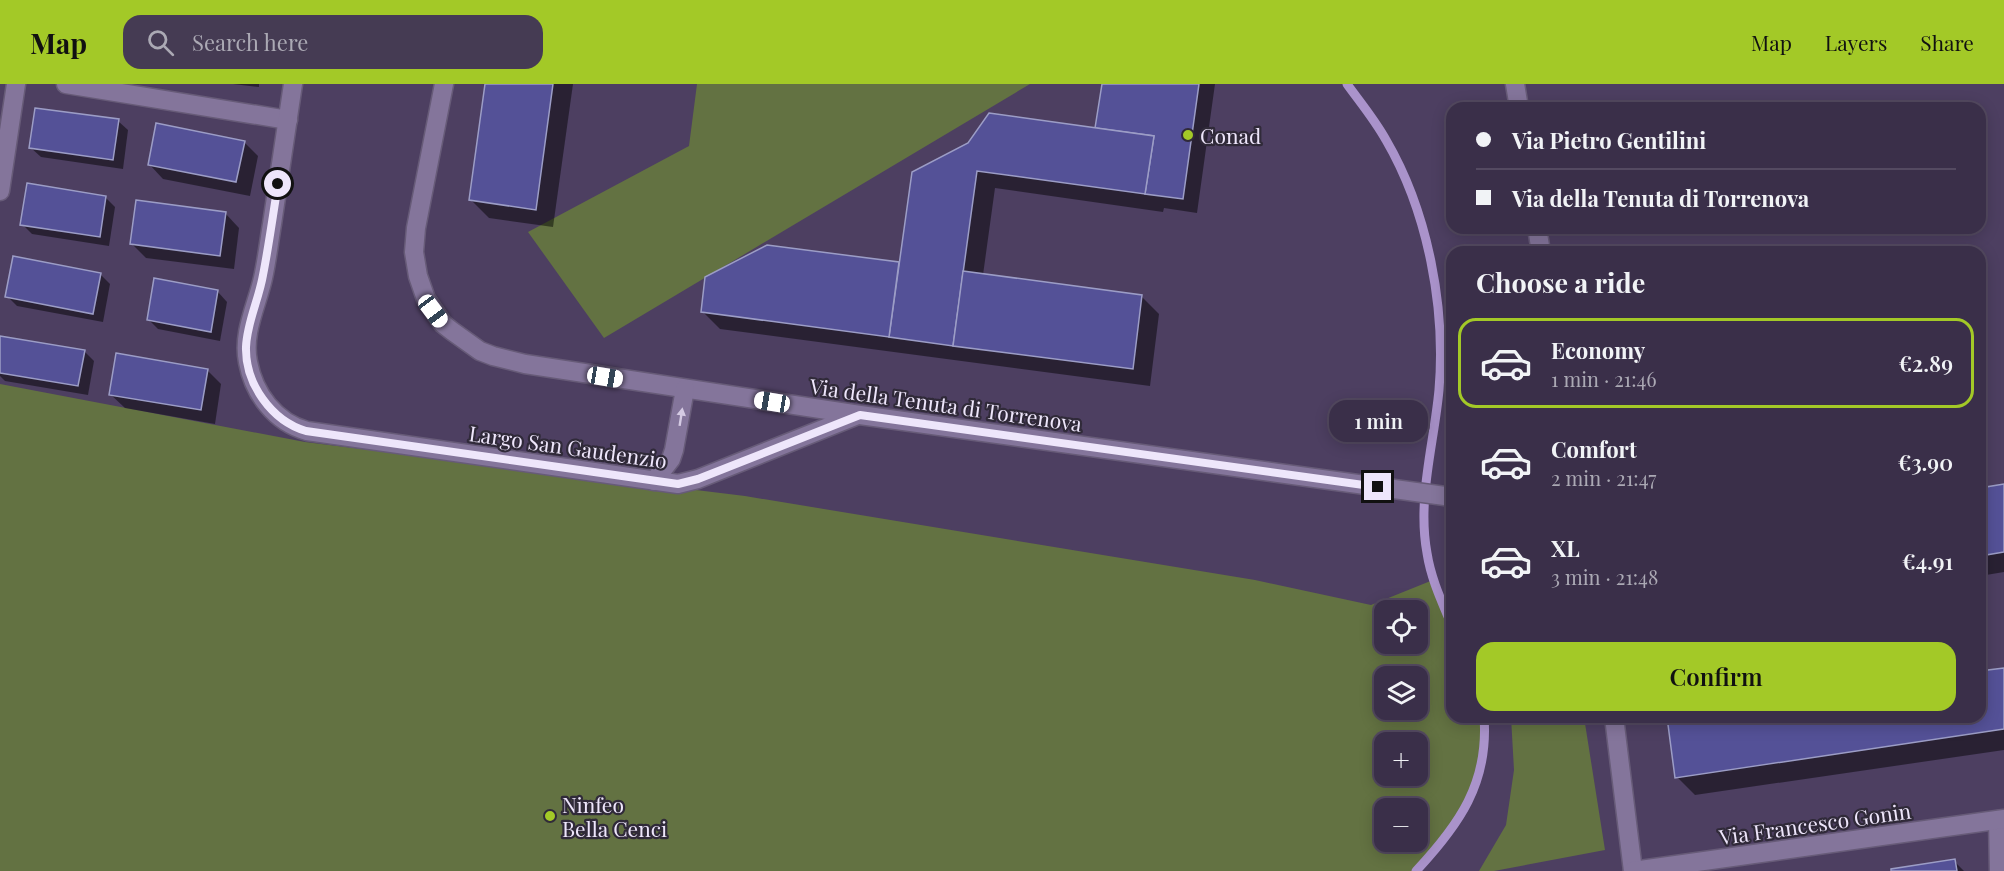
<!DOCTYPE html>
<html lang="en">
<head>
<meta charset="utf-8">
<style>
	body { margin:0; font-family:"Playfair Display",serif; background:#453b53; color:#f1f3f6; height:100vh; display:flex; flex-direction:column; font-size:22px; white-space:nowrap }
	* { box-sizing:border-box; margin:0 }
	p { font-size:20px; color:#aba9b4 }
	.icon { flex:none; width:33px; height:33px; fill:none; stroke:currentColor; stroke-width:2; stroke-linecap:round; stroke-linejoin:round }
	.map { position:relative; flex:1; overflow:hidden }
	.sheet { position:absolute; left:1446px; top:162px; width:540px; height:477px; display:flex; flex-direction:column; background:#3a2f49; border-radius:18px; box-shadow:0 3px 15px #0003,0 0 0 2px #544a61 }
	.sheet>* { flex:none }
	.hud { position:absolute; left:1446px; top:18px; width:540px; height:132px; border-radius:18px; box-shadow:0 3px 15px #0003,0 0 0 2px #544a61; display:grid; align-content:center; height:132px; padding:0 30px; background:#3a2f49 }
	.buttons { position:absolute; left:1374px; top:516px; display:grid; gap:12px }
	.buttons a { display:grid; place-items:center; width:54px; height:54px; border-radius:12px; background:#3a2f49; box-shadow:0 3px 15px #0003,0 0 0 2px #544a61; font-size:30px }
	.end { position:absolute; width:27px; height:27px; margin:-14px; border:8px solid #eee6fb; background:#111; box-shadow:0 0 0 3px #111 }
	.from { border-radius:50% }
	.bubble { position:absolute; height:42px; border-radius:18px; background:#3a2f49; box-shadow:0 3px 15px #0003,0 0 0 2px #544a61; font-size:20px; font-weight:600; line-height:42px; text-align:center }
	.car { position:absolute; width:18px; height:36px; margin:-18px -9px; border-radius:8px; box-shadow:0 0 4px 2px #0007; background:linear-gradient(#fff 24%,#345 0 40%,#fff 0 76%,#345 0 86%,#fff 0) }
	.hud b { display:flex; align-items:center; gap:21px; height:57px; font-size:22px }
	.hud b+b { border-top:2px solid #544a61 }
	.hud i { width:15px; height:15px; background:#f1f3f6 }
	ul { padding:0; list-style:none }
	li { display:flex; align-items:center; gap:18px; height:90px; margin:0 12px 9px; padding:0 18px; border:3px solid transparent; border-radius:18px }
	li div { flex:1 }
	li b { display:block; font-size:22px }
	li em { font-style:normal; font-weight:600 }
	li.active { border-color:#a3c927 }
	li>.icon { width:54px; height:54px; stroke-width:1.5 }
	h2 { padding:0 30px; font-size:27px; line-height:72px }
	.action { display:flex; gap:12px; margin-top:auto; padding:12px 30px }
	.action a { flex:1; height:69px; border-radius:18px; background:#a3c927; color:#111; font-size:24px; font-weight:600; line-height:69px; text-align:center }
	header { display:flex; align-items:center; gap:36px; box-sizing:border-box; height:84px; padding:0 30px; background:#a3c927; color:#111 }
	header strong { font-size:28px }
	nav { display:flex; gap:33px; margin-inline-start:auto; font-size:21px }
	.search { width:420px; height:54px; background:#453b53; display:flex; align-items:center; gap:15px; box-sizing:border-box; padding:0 21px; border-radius:18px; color:#aba9b4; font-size:22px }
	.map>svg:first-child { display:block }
</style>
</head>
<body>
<header>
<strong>Map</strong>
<div class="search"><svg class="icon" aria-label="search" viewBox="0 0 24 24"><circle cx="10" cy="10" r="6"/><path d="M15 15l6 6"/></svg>Search here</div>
<nav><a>Map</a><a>Layers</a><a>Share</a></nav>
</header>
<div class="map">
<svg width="2004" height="787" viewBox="0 0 2004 787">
	<rect width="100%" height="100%" fill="#4d3f61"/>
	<!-- green -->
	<g fill="#637242" fill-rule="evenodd">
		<polygon points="697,0 1030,0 604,254 528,148 689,62"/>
		<path d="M0,300L305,358L745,412L1255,496L1371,521L1433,496L1452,542V633H1484C1484,647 1484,662 1483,676C1479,720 1444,756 1416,787H0ZM1384,526H1418V560H1384ZM1384,592H1418V626H1384ZM1384,658H1418V692H1384ZM1384,724H1418V758H1384Z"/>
		<polygon points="1511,633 1584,633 1605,766 1494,787 1479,787 1506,741 1514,686"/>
	</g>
	<!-- shadow -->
	<g fill="#0007">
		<polygon points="233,0 259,0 259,3"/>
		<polygon points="487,0 573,0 553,143 489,134 471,116"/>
		<polygon points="1103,0 1215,0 1197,129 1164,124 1163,128 995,104 983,191 1141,212 1159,230 1150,302 720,245 702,227 767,162 900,180 913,89 1099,46"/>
		<polygon points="118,37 128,46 123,85 41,73 31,64"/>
		<polygon points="244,58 258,72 250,112 163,95 149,80"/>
		<polygon points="105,113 115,123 109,162 32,150 22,140"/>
		<polygon points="225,129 239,144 234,185 146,174 132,160"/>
		<polygon points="100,190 110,200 103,238 17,222 7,212"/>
		<polygon points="218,208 227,218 220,257 158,245 148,235"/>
		<polygon points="0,259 84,267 94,277 88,311 5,297 0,292"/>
		<polygon points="207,286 221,300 215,340 125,324 110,310"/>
		<polygon points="2004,402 2004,488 1980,492 1980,406"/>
		<polygon points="2004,585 2004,666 1695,711 1677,693 1678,633 1980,633 1980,589"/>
		<polygon points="1954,777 1964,787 1893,787"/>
	</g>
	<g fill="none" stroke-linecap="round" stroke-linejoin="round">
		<!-- stream -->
		<g stroke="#aa93cb" stroke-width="9">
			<path d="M1347,0C1360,18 1375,36 1386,56C1428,128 1446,224 1439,306C1434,360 1417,415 1427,469C1431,495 1442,518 1452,542"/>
			<path d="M1416,787C1459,741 1489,699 1484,633"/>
		</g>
	</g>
	<!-- building -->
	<g fill="#545197" stroke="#9c9dc6" stroke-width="1.5">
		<polygon points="485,0 553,0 536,126 469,116"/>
		<polygon points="1102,0 1199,0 1183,115 1145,110 1154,52 1095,44"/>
		<polygon points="35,24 119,35 113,76 29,64"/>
		<polygon points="989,29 1154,52 1145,110 977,87 953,262 889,253 912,88 968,59"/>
		<polygon points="156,39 245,57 236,98 148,81"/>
		<polygon points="27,99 106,112 100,153 20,141"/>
		<polygon points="136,116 226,128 220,172 130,160"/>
		<polygon points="767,161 899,178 889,253 701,228 705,193"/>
		<polygon points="13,172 101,189 93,230 5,213"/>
		<polygon points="963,187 1142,211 1133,285 953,262"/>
		<polygon points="154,194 218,206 211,248 147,236"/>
		<polygon points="0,252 85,266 78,302 0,289"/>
		<polygon points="116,269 208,285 201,326 109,311"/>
		<polygon points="2004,400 2004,468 1980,472 1980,404"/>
		<polygon points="2004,584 2004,645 1675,694 1667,633 1980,633 1980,587"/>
		<polygon points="1955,775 1957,787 1891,787 1891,785"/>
	</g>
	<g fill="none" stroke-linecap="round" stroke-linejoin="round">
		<!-- minor casing -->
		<g stroke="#675b78" stroke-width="21">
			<g id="minor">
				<polyline points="66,0 288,36"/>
				<path d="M293,0C286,47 279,93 272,140C269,158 267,176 263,194C257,221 242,249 248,278C254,310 275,338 307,347L678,400L698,395L858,331"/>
				<polyline points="444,0 416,144 414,168 418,192 426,215 443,240 452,247 480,267 493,272 525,280 860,331 1452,413"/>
				<polyline points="1515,0 1519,24"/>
				<polyline points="0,107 16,0"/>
				<polyline points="1537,144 1541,168"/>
				<polyline points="654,397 671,375 674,366 685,305"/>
				<polyline points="1614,633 1633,787"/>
				<polyline points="1998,736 1999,787"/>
				<polyline points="1633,787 2004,735"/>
			</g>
		</g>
		<!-- minor -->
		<use href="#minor" stroke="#84759b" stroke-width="18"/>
	</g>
	<!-- one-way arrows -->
	<defs><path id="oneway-solid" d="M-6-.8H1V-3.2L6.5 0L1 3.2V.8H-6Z" transform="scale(1.5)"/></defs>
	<use fill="#d4cae3" href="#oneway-solid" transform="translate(681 333) rotate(-81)"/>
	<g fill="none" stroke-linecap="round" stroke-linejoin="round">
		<!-- route -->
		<path stroke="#eee6fb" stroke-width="8" d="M278,100C273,130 269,161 263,191C259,215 247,238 246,263C245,300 272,337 306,347L678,400L698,395L860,331L1378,403"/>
	</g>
	<!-- markers -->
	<g fill="#a3c927" stroke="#302a39" stroke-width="2">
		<circle cx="1188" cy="51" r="6"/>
		<circle cx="550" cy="732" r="6"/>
	</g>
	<g text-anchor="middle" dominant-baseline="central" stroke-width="4.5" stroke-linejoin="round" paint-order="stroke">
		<!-- poi labels -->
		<g font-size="21" fill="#eee6fb" stroke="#302a39" text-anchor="start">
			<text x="1200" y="51">Conad</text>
			<text x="562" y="720">Ninfeo<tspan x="562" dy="24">Bella Cenci</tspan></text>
		</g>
		<!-- street labels -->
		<g font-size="21" fill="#eee6fb" stroke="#302a39">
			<text transform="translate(946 320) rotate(8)">Via della Tenuta di Torrenova</text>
			<text transform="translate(568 362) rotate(8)">Largo San Gaudenzio</text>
			<text transform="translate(1815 739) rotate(-8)">Via Francesco Gonin</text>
		</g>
	</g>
</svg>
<div class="buttons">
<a><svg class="icon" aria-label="locate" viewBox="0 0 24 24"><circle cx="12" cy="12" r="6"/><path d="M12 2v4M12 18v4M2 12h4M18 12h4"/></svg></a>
<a><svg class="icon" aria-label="layers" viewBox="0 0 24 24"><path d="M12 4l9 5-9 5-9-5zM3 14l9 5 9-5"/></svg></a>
<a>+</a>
<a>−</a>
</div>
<i class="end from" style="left:278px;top:100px"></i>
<i class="end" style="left:1378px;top:403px"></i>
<div class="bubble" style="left:1329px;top:316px;width:99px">1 min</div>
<i class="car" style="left:433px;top:227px;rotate:143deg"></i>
<i class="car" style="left:605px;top:293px;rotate:99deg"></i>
<i class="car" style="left:772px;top:318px;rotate:279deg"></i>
<div class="hud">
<b><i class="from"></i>Via Pietro Gentilini</b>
<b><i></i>Via della Tenuta di Torrenova</b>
</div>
<section class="sheet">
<h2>Choose a ride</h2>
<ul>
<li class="active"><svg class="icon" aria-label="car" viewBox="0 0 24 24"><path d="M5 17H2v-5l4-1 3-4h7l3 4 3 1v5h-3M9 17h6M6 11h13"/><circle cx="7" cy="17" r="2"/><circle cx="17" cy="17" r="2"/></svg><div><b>Economy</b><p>1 min · 21:46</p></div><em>€2.89</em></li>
<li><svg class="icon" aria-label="car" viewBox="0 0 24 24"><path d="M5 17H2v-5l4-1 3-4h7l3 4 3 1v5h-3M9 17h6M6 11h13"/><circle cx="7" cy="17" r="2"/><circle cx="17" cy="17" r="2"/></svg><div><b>Comfort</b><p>2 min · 21:47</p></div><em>€3.90</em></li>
<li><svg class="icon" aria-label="car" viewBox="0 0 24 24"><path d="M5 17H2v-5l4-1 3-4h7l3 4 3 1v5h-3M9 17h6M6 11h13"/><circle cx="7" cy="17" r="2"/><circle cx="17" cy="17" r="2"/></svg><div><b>XL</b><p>3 min · 21:48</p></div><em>€4.91</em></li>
</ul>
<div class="action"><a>Confirm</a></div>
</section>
</div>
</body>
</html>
